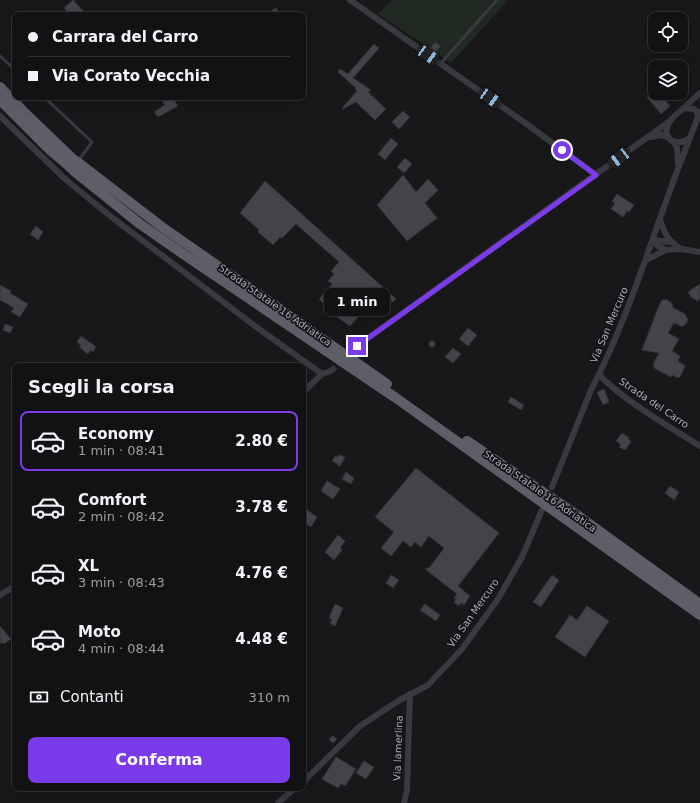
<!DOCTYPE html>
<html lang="it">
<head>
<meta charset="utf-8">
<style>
	body { margin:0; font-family:"DejaVu Sans",sans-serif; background:#1b1b1d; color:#f1f3f6; height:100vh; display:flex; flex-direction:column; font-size:15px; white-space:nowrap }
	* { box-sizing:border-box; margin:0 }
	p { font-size:13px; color:#9c9ea0 }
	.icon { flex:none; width:22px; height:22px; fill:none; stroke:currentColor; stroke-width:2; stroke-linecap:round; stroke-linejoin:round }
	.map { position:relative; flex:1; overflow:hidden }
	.sheet { position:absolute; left:12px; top:363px; width:294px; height:428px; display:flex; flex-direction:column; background:#121214; border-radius:8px; box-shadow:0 4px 16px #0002,0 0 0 1px #313234 }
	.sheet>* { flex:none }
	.banner { position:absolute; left:12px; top:12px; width:294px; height:88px; border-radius:8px; box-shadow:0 4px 16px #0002,0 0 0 1px #313234; display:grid; align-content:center; height:88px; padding:0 16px; background:#121214 }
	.buttons { position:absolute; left:648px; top:12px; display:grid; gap:8px }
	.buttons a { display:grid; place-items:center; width:40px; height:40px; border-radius:8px; background:#121214; box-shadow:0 4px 16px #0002,0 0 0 1px #313234; font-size:20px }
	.end { position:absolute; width:18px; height:18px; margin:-9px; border:5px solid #7c3aed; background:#fff; box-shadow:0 0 0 2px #fff }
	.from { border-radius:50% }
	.bubble { position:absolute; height:28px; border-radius:8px; background:#121214; box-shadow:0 4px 16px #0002,0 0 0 1px #313234; font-size:13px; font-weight:800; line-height:28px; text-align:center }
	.car { position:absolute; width:12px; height:24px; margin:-12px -6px; border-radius:5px; box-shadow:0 0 3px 1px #0007; background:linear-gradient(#222 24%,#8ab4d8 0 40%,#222 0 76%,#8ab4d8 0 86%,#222 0) }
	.banner b { display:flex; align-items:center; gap:14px; height:38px; font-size:15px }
	.banner b+b { border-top:1px solid #313234 }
	.banner i { width:10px; height:10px; background:#f1f3f6 }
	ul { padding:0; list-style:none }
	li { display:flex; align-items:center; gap:12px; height:60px; margin:0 8px 6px; padding:0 8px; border:2px solid transparent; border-radius:8px }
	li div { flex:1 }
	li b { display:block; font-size:15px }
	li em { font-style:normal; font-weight:800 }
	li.on { border-color:#7c3aed }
	li>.icon { width:36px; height:36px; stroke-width:1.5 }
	h2 { padding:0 16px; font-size:18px; line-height:48px }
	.pay { display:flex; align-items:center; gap:10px; height:44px; padding:0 16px; font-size:15px }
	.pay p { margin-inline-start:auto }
	.primary-button { display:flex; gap:8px; margin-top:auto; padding:8px 16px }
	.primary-button a { flex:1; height:46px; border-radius:8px; background:#7c3aed; color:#fff; font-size:16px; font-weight:800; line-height:46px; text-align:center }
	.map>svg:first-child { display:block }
</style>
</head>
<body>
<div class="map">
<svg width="700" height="803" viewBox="0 0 700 803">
	<rect width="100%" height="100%" fill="#18181b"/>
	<!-- green -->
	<polygon fill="#202922" points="392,0 508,0 451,63 378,14"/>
	<!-- building -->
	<g fill="#434348" stroke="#333237">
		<polygon points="73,0 87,15 71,15 64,8"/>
		<polygon points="276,8 280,15 273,15 271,11"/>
		<polygon points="435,42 441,46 435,52 430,48"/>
		<polygon points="374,44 379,48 353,78 371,90 368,92 386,109 375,120 356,102 343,109 342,108 357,91 355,89 356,88 338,72 340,69 348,74"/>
		<polygon points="652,93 657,99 661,95 670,106 661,114 647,97"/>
		<polygon points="168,97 172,97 178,106 158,117 154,112 165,105 162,100"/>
		<polygon points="403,111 410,117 399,129 392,122"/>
		<polygon points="391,138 398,144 385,160 378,154"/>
		<polygon points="405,158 412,164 404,173 397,167"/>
		<polygon points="403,175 416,192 428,179 438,190 425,203 437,218 407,241 377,205"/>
		<polygon points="265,181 396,299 393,302 380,292 350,326 334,315 340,308 329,298 324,304 319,299 332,284 328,281 334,274 331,271 339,262 296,224 282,238 280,237 273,245 258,232 259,230 240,213"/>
		<polygon points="617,194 634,205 629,212 627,211 623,217 611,209 615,203 612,201"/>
		<polygon points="36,226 43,232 38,240 30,234"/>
		<polygon points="700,284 700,298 698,301 691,297 688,292"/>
		<polygon points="0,285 11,291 10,293 28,304 20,317 11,312 14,308 0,300"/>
		<polygon points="666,299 672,303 672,304 673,305 672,307 685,314 688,320 684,326 683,325 682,327 675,323 673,324 668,333 679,339 672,351 680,356 678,361 685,366 680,377 678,378 672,375 671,377 654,368 653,364 659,353 642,350 658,308 662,300 665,300"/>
		<polygon points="5,324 13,327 10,333 3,330"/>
		<polygon points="468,328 477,335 468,346 459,339"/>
		<polygon points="81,336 96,347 93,352 91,350 88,354 79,347 81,345 77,342"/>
		<circle cx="432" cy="344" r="3"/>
		<polygon points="453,348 461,354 453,363 445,357"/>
		<polygon points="604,389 609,402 603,405 597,392"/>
		<polygon points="511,397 524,405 521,410 508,402"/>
		<polygon points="622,433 629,438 628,439 631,442 625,450 619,447 621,445 616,441"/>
		<polygon points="340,455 345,457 340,466 332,461 335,456 337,457"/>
		<polygon points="416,468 499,533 458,586 470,596 464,605 461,603 459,606 454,602 456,599 454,598 457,594 425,569 430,567 444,548 429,536 421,547 415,542 411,547 403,541 391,556 381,548 394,532 375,517"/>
		<polygon points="346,472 354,478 351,484 342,479"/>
		<polygon points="327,481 340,489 333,499 321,491"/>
		<polygon points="670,486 679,492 674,500 665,493"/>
		<polygon points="307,510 317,517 311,527 303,522 303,516"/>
		<polygon points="338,535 345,541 340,548 342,550 334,560 325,552"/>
		<polygon points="391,575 399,580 393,588 386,583"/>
		<polygon points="552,575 559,580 541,607 533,602"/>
		<polygon points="335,604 343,608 335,626 330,623 332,619 329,618"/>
		<polygon points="425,604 440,615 436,621 420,610"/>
		<polygon points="587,606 609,621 585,657 555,637 570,615 577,620"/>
		<polygon points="0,626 11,639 4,644 2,642 0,644"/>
		<polygon points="332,736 337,739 333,743 329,740"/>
		<polygon points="336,757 356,769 345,786 341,784 338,788 322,779"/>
		<polygon points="364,761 374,767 366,779 356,773"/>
	</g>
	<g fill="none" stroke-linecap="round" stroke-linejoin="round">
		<!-- minor-tunnel -->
		<polyline stroke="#35363b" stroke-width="6" stroke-dasharray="6 3" stroke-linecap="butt" points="331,371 357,346"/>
		<!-- service -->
		<g stroke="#393a40" stroke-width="3">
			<polyline points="0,56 15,70"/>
			<polyline points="441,63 497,0"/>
			<polyline points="44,97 92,142 78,161"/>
		</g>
		<!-- minor -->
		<g stroke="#393a40" stroke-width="6">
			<polyline points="350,0 528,125 596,175"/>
			<polyline points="684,108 700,93"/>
			<polyline points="0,116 65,179 114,219 259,329 322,374"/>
			<path d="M698,117L697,112L694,109L684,108C679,112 673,117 670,121C659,137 675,149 690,138L700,112"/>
			<polyline points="651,137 661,135 668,137"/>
			<polyline points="674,142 677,148 678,164"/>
			<path d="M660,220C665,235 668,240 681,249"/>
			<polyline points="653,240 670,242"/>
			<polyline points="653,240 658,246 666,250"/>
			<polyline points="646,260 666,250 681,249 700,252"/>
			<polyline points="357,346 670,121"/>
			<path d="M599,375C629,404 665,424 700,446"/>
			<polyline points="303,392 322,374 331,371"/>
			<path d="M552,487L591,390C633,310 656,221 690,138"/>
			<polyline points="0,595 15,586"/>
			<polyline points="303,782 360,726 398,701 428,685 462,649 498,599 522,557 542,510"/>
			<polyline points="278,803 295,788"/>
			<polyline points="404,803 407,790 410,694"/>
		</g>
		<!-- trunk -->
		<g stroke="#5d5e68" stroke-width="10">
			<polyline points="0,87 23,111 74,160"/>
			<polyline points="0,100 50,150 70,167"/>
			<polyline points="80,164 162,227 387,384"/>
			<polyline points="74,171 140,224 186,256 396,398 700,615"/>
			<polyline points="467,441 577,515 700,604"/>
		</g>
		<!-- trunk-bridge -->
		<g stroke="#5d5e68" stroke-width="10">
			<polyline points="74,160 80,164"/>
			<polyline points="70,167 74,171"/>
		</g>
	</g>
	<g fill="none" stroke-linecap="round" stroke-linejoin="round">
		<!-- route -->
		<polyline stroke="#7c3aed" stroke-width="5" points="357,346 596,175 562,150"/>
	</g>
	<g text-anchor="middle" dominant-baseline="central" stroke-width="3.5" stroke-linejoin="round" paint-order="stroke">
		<!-- street labels -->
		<g font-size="10" fill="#aaaebb" stroke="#131316">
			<text transform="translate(275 305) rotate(35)">Strada Statale 16 Adriatica</text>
			<text transform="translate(609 325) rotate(-67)">Via San Mercuro</text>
			<text transform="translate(654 403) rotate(34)">Strada del Carro</text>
			<text transform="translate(540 491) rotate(35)">Strada Statale 16 Adriatica</text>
			<text transform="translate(473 613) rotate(-55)">Via San Mercuro</text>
			<text transform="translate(398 748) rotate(-88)">Via lamerlina</text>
		</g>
	</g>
</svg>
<div class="buttons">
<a><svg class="icon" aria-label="locate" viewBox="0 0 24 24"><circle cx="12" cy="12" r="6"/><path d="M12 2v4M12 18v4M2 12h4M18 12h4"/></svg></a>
<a><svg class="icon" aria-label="layers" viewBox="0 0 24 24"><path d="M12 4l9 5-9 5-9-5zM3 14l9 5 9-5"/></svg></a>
</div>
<i class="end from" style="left:562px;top:150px"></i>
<i class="end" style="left:357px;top:346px"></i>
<div class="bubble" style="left:324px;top:288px;width:66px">1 min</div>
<i class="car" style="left:428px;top:55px;rotate:125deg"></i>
<i class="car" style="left:490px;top:98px;rotate:125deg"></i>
<i class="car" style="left:619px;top:158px;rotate:233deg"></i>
<div class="banner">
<b><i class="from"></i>Carrara del Carro</b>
<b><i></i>Via Corato Vecchia</b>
</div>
<section class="sheet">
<h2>Scegli la corsa</h2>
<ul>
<li class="on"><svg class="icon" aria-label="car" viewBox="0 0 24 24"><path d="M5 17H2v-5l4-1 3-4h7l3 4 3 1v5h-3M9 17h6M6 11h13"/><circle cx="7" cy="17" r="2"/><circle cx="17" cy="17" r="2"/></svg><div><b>Economy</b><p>1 min · 08:41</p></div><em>2.80 €</em></li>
<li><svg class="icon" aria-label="car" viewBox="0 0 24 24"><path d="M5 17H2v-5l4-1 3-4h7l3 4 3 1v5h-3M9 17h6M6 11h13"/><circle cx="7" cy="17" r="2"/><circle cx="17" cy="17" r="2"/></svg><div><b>Comfort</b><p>2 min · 08:42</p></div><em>3.78 €</em></li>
<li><svg class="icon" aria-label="car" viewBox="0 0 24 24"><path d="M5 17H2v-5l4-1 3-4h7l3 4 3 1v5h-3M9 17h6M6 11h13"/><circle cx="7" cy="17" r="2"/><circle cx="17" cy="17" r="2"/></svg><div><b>XL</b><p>3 min · 08:43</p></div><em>4.76 €</em></li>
<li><svg class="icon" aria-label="car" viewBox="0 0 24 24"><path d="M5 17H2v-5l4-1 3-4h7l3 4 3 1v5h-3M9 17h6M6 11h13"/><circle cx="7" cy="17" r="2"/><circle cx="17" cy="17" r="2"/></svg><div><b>Moto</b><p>4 min · 08:44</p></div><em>4.48 €</em></li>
</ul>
<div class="pay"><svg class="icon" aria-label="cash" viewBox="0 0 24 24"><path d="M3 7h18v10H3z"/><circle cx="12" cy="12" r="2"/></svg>Contanti<p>310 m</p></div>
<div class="primary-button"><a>Conferma</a></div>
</section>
</div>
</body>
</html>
